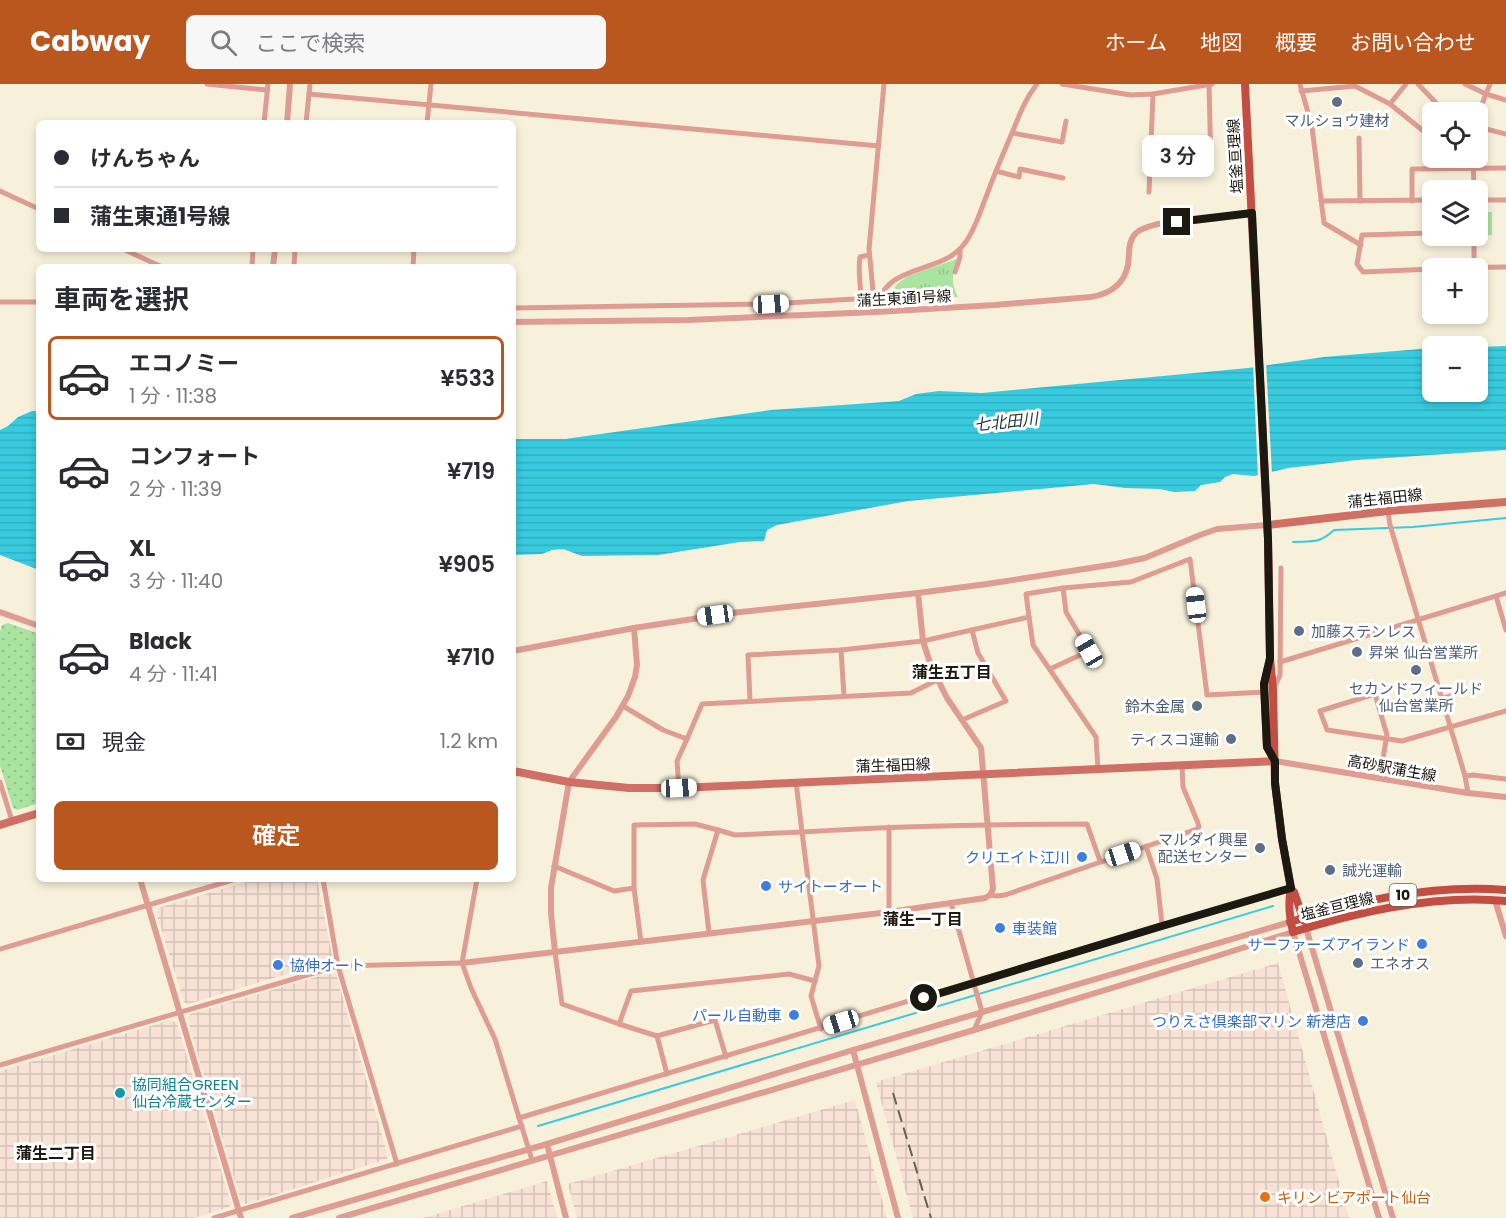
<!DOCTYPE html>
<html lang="ja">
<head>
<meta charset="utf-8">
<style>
	body { margin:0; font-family:Poppins,"Noto Sans JP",sans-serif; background:#f7f7f7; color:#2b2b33; height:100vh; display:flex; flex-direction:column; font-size:22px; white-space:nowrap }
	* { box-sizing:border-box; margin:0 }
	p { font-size:20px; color:#7c7c81 }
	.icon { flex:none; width:33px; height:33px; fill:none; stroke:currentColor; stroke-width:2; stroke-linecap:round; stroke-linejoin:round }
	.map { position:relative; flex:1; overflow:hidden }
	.drawer { position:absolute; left:36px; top:180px; width:480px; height:618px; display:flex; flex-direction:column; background:#fff; border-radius:9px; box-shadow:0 3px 9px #0003 }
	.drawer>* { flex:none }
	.guide { position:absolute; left:36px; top:36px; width:480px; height:132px; border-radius:9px; box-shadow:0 3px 9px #0003; display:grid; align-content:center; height:132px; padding:0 18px; background:#fff }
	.tools { position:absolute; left:1422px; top:18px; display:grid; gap:12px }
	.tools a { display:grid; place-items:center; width:66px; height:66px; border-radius:9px; background:#fff; box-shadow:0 3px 9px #0003; font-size:30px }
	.end { position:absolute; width:27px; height:27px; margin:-14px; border:8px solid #1c1911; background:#fff; box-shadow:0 0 0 3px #fff }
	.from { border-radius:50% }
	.bubble { position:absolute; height:42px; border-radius:9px; background:#fff; box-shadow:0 3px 9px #0003; font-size:20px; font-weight:600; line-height:42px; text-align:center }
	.car { position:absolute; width:18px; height:36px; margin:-18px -9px; border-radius:8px; box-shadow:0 0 4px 2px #0007; background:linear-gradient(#fff 24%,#345 0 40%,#fff 0 76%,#345 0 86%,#fff 0) }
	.guide b { display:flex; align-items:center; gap:21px; height:57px; font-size:22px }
	.guide b+b { border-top:2px solid #e1e1e2 }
	.guide i { width:15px; height:15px; background:#2b2b33 }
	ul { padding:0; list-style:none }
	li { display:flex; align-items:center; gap:18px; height:84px; margin:0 12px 9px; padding:0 6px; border:3px solid transparent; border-radius:9px }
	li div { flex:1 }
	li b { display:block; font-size:22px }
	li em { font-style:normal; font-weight:600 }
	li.active { border-color:#ba571e }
	li>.icon { width:54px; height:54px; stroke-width:1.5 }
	h2 { padding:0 18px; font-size:27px; line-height:72px }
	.pay { display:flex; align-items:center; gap:15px; height:66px; padding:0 18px; font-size:22px }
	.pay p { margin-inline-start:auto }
	.cta { display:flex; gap:12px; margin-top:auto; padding:12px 18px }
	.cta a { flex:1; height:69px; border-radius:9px; background:#ba571e; color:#fff; font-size:24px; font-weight:600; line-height:69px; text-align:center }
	header { display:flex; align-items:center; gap:36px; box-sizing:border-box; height:84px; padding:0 30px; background:#ba571e; color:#fff }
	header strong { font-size:28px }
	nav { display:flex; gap:33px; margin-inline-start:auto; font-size:21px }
	.search { width:420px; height:54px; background:#f7f7f7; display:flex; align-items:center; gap:15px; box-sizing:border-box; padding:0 21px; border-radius:9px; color:#7c7c81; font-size:22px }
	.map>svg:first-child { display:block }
</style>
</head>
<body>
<header>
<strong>Cabway</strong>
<div class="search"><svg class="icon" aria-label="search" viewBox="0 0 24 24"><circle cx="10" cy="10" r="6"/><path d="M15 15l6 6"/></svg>ここで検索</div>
<nav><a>ホーム</a><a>地図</a><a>概要</a><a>お問い合わせ</a></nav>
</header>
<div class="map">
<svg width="1506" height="1134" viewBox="0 0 1506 1134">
	<defs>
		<pattern id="industrial-grid" width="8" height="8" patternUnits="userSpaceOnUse" patternTransform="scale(1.5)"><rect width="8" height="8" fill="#f8e2d5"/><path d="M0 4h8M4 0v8" fill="none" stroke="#d4c1b6"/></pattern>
		<pattern id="grass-tufts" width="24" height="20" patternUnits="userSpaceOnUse" patternTransform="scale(1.5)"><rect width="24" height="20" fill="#a9e4a0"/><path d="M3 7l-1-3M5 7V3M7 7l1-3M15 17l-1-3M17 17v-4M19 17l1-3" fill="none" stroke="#91c389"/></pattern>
		<pattern id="park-dots" width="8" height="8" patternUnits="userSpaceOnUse" patternTransform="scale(1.5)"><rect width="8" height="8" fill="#a9e4a0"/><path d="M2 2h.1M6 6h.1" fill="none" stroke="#91c389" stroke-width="1.8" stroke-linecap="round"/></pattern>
		<pattern id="water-rules" width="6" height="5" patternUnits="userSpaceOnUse" patternTransform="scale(1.5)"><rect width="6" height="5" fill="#38cbdf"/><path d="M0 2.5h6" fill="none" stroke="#31aebe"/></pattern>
	</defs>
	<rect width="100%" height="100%" fill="#f7f1db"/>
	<!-- industrial -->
	<g fill="url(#industrial-grid)">
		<polygon points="256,795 317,795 333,876 188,920 184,918 156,828 158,824"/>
		<polygon points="1278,879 1349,1134 913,1134 876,998"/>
		<polygon points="330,889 336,890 388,1072 387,1075 246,1120 241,1117 187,934 190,930"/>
		<polygon points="171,936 177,939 231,1120 229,1123 194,1134 0,1134 0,987"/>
		<polygon points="855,1016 887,1134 577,1134 568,1100"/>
		<polygon points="547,1097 557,1134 423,1134"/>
	</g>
	<!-- grass -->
	<path fill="url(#grass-tufts)" d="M957,175C953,192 950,196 958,213L886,215L897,200L908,192Z"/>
	<!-- park -->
	<polygon fill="url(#park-dots)" points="8,539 39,550 39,719 17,726 13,724 0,682 0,548 2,541"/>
	<!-- garden -->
	<rect fill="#a9e4a0" x="1482" y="128" width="10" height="23"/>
	<!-- water -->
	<g fill="url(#water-rules)">
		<polygon points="1506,262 1506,366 1357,376 1288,384 1254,392 1233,390 1225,393 1220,398 1201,401 1195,407 1174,408 1160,405 1125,404 1094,400 908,417 777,441 767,446 764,457 740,458 658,471 582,472 563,465 552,466 542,470 513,471 513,355 565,355 771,326 899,317 916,310 939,307 982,309 1248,284 1324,273 1432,264 1432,308 1478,308 1478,263"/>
		<polygon points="32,327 39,327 39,486 0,471 0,346 8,342 18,333"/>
	</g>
	<!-- pier -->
	<polygon fill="#f7f1db" points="1266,278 1272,390 1258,394 1253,280"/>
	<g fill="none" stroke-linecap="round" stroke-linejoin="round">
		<!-- stream -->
		<g stroke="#38cbdf" stroke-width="2">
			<path d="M1293,458C1312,457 1319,460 1334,446L1413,443L1506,434"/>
			<polyline points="538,1042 1273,822"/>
		</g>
		<!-- minor -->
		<g stroke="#de9c93" stroke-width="5">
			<polyline points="207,0 267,6"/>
			<polyline points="1062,0 1131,11 1153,10 1212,0"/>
			<polyline points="1300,0 1312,43 1324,139 1361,161"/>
			<polyline points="1418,0 1438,21 1451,28"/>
			<polyline points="1465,0 1486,10 1506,16"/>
			<polyline points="1209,1 1211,82"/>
			<polyline points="1301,7 1355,2 1390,20 1406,0"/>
			<polyline points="309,10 879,62"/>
			<polyline points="1390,20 1432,54"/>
			<polyline points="1478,30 1490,0"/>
			<polyline points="264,39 268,0"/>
			<polyline points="306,39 310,0"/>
			<polyline points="427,39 431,0"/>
			<polyline points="1478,43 1506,50"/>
			<polyline points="1012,49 1062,58 1066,37"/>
			<polyline points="1359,54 1360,117"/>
			<polyline points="1473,74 1474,106"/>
			<polyline points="996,87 1019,93 1020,85 1063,94"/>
			<polyline points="0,107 39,125"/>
			<polyline points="1149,108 1153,10"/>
			<polyline points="1478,116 1506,116"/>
			<polyline points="1321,117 1432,116"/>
			<polyline points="1412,117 1412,85 1506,84"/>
			<polyline points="1432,149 1362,151 1357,180 1363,188 1432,185"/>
			<polyline points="1474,152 1474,183"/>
			<polyline points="123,165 162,183"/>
			<polyline points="252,183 253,165"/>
			<polyline points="294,183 295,165"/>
			<polyline points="413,183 414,165"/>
			<polyline points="1433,184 1506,183"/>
			<polyline points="955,188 960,173 960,165"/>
			<polyline points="878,217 873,207 869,165 884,0"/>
			<polyline points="0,218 39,218"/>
			<path d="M513,224L771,220L854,215L859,214L861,211C860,199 858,183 860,173L869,171"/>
			<path d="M876,228C883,176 941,193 965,159C975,146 980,128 986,113C994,91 1003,70 1012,49C1019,32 1025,15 1037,0"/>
			<polyline points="1388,427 1390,441 1465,692 1468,709"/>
			<polyline points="1496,512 1506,546"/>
			<polyline points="1029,533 1033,561 1096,653 1098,685"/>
			<polyline points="841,566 844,612"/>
			<polyline points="1280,578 1506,509"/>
			<polyline points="1050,585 1089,567 1066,528 1063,504"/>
			<polyline points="1274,604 1280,591 1281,484"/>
			<polyline points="1441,615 1476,604"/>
			<polyline points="750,617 748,571 841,566 923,557 1029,533 1026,510 1063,504 1131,498 1190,475 1207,611 1265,608"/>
			<polyline points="623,622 663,646 687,655 702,620 911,609 937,596"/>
			<polyline points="962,636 1006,617 978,569 972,546"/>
			<polyline points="1465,692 1473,691 1506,695"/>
			<polyline points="1380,694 1386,656 1387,651 1375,610 1320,627 1327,646 1402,657 1506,627"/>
			<polyline points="0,698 12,737"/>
			<polyline points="679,704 677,677 687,655"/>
			<polyline points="718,746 735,751 802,748 796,698"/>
			<polyline points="1146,762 1157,795 1162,841"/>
			<polyline points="554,782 614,807 634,804"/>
			<polyline points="323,795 338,882 397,1080"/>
			<polyline points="477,795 462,879 471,904 495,955 532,1076"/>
			<polyline points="990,811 997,812 1005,811 1197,745 1199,743 1198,739 1183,703 1182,682"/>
			<polyline points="951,819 982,928 974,946"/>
			<polyline points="889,828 889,743"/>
			<polyline points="641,858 634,804 634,741 695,740 718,746 703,796 709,849"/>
			<polyline points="0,865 236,795"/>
			<polyline points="555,868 562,920 619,940 631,907 789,890 815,897"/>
			<polyline points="619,940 657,952 715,936 726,973"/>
			<path d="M821,945L811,912L819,882L802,748C897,742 992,740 1087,740L1100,777"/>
			<polyline points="657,952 667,990"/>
			<polyline points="0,981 338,882 462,879"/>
			<polyline points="519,1034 1162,841 1291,805"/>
			<polyline points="214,1134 522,1042"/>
		</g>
		<!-- tertiary -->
		<g stroke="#de9c93" stroke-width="6">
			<polyline points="287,39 290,0"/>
			<polyline points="273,183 275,165"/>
			<path d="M513,238L688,236L876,228L995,221L1091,213C1109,210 1124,201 1128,181C1130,170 1127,158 1136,149C1141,144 1151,142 1158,140L1252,129"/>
			<polyline points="0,528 39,542"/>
			<polyline points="634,544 637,581 635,593 628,612 616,633 569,698 551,804 551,829 555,868 889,828 985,814 990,811 993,805 981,664 947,614 931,582 923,557 918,509"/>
			<polyline points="513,567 634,544 732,529 918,509 987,500 1116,480 1145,474 1200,451 1217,445 1267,441"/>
			<polyline points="1275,677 1468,709 1506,713"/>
			<polyline points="140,795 241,1134"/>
			<polyline points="1495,816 1506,852"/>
			<polyline points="1306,844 1393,1134"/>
			<polyline points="462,879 555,868"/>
			<polyline points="853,966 898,1134"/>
			<polyline points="547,1060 566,1134"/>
			<polyline points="292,1134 547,1060 853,966 1290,838"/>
			<polyline points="339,1134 974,946 1217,872 1293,848 1379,1134"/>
		</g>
		<!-- secondary -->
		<g stroke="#d06f65" stroke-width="8">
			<polyline points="1267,441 1388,427 1506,418"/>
			<polyline points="513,687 569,698 629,704 679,704 1275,677"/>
			<polyline points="0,741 39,729"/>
		</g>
		<!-- primary -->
		<g stroke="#c34c43" stroke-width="8">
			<path d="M1245,0L1268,455L1270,574L1273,606L1275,699L1282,755L1291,805C1288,817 1290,835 1293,848C1360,827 1436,810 1506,817"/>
			<polyline points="1268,584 1264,600 1267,663 1273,674"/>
			<polyline points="1291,805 1294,808 1304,837"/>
			<path d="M1290,838C1359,816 1433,800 1506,806"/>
		</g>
		<!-- rail -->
		<polyline stroke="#656154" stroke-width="2" stroke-dasharray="12 6" stroke-linecap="butt" points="893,1009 931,1134"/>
	</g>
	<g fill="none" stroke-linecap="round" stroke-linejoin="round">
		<!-- route -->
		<polyline stroke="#1c1911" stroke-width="8" points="924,914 1162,842 1291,804 1282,755 1275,699 1275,677 1267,663 1264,600 1270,574 1268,455 1252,129 1177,138"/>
	</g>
	<!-- markers -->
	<g fill="#5c6f8a" stroke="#fff" stroke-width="2">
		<circle cx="1337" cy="18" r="6"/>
		<circle cx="1299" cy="547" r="6"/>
		<circle cx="1357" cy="568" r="6"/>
		<circle cx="1416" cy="586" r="6"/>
		<circle cx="1197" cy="622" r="6"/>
		<circle cx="1231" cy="655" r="6"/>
		<circle cx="1260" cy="764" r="6"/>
		<circle cx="1330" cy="786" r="6"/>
		<circle cx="1358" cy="879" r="6"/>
	</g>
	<g fill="#3f7fe0" stroke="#fff" stroke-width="2">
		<circle cx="1082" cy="773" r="6"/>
		<circle cx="766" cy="802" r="6"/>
		<circle cx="1000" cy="844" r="6"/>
		<circle cx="1422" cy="860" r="6"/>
		<circle cx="278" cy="881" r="6"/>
		<circle cx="794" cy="931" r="6"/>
		<circle cx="1363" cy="937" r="6"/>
	</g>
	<circle fill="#0f9aa8" stroke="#fff" stroke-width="2" cx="120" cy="1009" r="6"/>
	<circle fill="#e8710a" stroke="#fff" stroke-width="2" cx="1265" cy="1113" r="6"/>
	<g text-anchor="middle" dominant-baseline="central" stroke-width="6" stroke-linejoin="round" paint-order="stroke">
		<!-- shield labels -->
		<rect fill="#fff" stroke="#605e58" stroke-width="1.5" x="1389.5" y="800" width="27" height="22" rx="4.5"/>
		<g font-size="14" font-weight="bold" fill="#1c1911">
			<text x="1403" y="811">10</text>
		</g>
		<!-- service labels -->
		<g font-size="15" fill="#4e5e75" stroke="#fff" text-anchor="start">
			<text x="1337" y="36" text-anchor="middle">マルショウ建材</text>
			<text x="1311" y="547">加藤ステンレス</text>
			<text x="1369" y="568">昇栄 仙台営業所</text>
			<text x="1416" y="604" text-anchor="middle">セカンドフィールド<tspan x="1416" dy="17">仙台営業所</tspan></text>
			<text x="1185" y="622" text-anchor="end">鈴木金属</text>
			<text x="1219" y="655" text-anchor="end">ティスコ運輸</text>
			<text x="1248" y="755" text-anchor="end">マルダイ興星<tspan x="1248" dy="17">配送センター</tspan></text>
			<text x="1342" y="786">誠光運輸</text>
			<text x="1370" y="879">エネオス</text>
		</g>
		<!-- street labels -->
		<g font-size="15" fill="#1c1911" stroke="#fff">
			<text transform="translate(1235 72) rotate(-93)">塩釜亘理線</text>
			<text transform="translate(904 214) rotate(-3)">蒲生東通1号線</text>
			<text transform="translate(1385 414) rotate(-6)">蒲生福田線</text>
			<text transform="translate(893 681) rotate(-2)">蒲生福田線</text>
			<text transform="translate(1392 684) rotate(10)">高砂駅蒲生線</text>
			<text transform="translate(1337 822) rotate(-14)">塩釜亘理線</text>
		</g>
		<!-- shop labels -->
		<g font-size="15" fill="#366cbe" stroke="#fff" text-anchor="end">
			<text x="1070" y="773">クリエイト江川</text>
			<text x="778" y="802" text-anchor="start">サイトーオート</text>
			<text x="1012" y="844" text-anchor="start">車装館</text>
			<text x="1410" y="860">サーファーズアイランド</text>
			<text x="290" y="881" text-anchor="start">協伸オート</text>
			<text x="782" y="931">パール自動車</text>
			<text x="1351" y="937">つりえさ倶楽部マリン 新港店</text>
		</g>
		<!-- culture labels -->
		<g font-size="15" fill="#0d838f" stroke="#fff" text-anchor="start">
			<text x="132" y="1000">協同組合GREEN<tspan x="132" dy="17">仙台冷蔵センター</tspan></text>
		</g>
		<!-- food labels -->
		<g font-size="15" fill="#c56008" stroke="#fff" text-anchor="start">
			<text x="1277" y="1113">キリン ビアポート仙台</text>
		</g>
		<!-- water labels -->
		<g font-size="16" font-style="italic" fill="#1b3336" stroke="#fff">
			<text transform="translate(1006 338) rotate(-6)">七北田川</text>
		</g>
		<!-- neighbourhood labels -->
		<g font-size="16" font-weight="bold" fill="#1c1911" stroke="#fff">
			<text x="952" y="588">蒲生五丁目</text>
			<text x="923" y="835">蒲生一丁目</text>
			<text x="56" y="1069">蒲生二丁目</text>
		</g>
	</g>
</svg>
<div class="tools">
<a><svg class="icon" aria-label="locate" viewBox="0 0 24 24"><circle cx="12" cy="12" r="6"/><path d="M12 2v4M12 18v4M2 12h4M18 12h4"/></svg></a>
<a><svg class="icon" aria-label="layers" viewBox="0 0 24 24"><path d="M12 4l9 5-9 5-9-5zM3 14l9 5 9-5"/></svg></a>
<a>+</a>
<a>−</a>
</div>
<i class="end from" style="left:924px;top:914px"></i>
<i class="end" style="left:1177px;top:138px"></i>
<div class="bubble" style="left:1142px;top:51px;width:72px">3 分</div>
<i class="car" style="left:771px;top:220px;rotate:87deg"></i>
<i class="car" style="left:1196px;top:521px;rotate:353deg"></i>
<i class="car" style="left:715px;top:531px;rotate:262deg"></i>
<i class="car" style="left:1089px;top:567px;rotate:330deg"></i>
<i class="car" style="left:679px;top:704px;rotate:87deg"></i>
<i class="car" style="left:1123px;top:770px;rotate:72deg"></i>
<i class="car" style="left:841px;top:938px;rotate:253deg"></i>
<div class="guide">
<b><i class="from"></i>けんちゃん</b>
<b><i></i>蒲生東通1号線</b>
</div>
<section class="drawer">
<h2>車両を選択</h2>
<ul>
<li class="active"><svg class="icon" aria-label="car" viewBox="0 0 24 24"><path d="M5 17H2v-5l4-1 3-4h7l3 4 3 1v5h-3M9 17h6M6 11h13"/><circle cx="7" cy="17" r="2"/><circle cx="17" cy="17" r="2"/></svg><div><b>エコノミー</b><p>1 分 · 11:38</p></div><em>¥533</em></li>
<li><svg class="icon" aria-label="car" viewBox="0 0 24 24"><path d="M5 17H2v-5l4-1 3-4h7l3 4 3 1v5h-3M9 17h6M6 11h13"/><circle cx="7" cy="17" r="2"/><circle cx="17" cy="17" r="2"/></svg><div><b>コンフォート</b><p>2 分 · 11:39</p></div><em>¥719</em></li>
<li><svg class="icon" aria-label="car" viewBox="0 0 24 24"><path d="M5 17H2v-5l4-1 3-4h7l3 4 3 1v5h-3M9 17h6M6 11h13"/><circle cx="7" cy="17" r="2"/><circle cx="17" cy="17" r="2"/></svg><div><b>XL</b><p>3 分 · 11:40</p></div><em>¥905</em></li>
<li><svg class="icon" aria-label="car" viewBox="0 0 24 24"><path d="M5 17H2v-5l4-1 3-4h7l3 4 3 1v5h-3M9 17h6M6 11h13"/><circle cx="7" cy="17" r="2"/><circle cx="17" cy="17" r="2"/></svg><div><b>Black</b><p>4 分 · 11:41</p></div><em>¥710</em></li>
</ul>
<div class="pay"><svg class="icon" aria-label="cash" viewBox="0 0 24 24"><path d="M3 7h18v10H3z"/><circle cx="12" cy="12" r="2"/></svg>現金<p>1.2 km</p></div>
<div class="cta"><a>確定</a></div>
</section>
</div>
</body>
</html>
